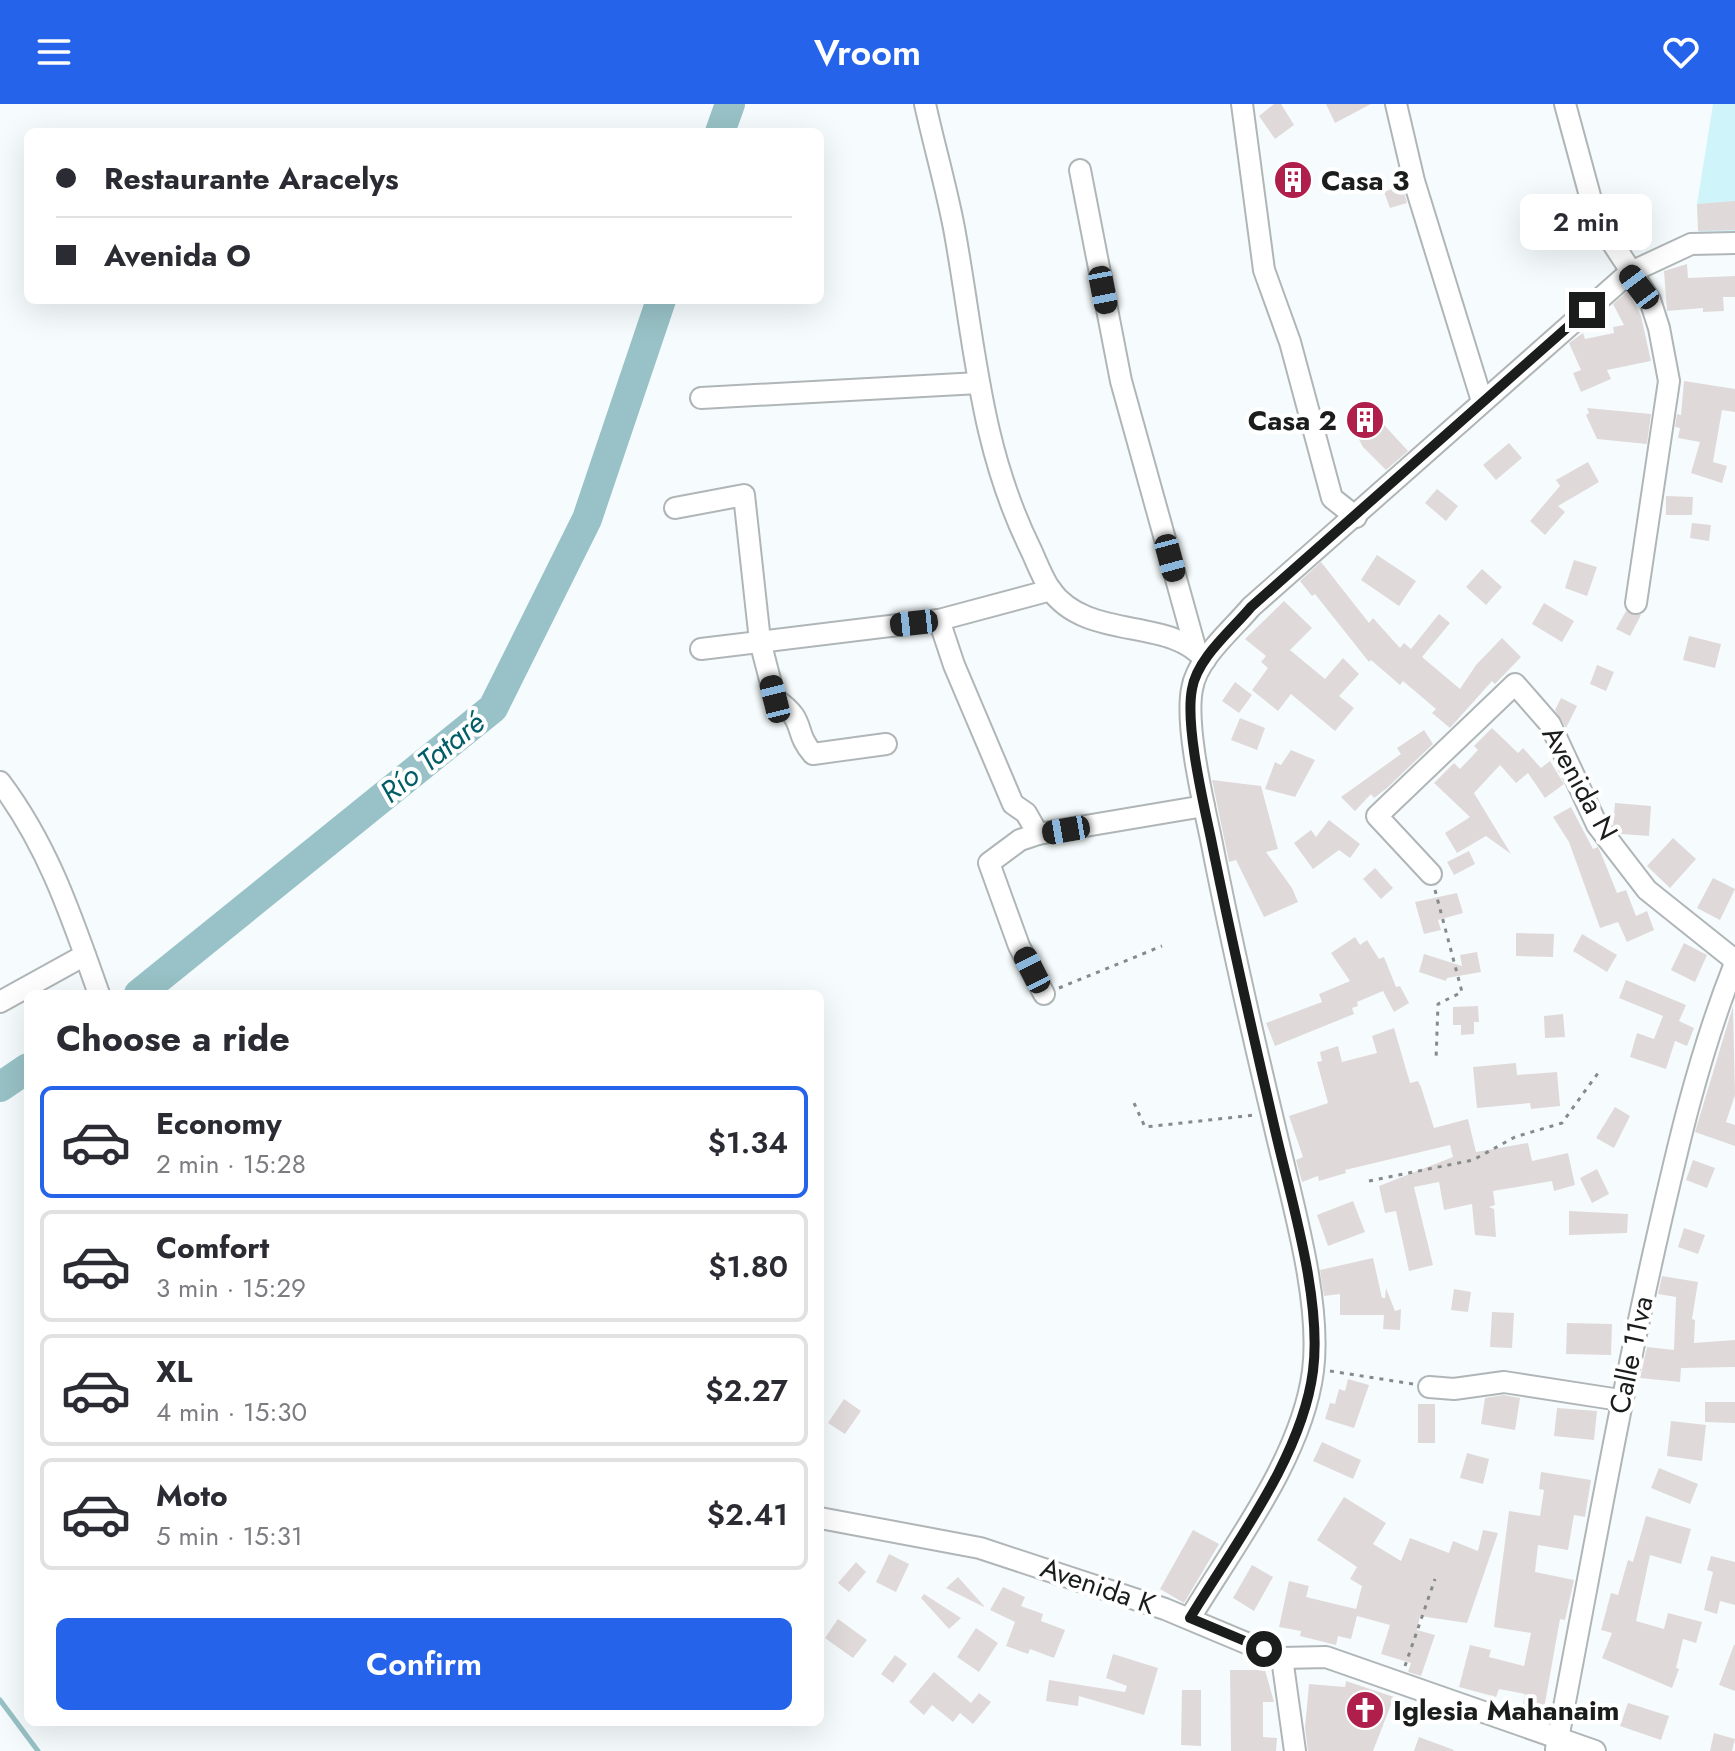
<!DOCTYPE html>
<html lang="en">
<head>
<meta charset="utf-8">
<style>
	body { margin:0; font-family:Jost,sans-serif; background:#f2f2f3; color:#2b2b33; height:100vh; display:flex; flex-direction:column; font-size:30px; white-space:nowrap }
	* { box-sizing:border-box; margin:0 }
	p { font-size:26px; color:#7c7c81 }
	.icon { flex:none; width:44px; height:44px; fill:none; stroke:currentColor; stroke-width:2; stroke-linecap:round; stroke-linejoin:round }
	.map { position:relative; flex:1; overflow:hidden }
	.panel { position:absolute; left:24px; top:886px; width:800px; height:736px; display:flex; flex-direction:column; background:#fff; border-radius:12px; box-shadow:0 8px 32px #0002 }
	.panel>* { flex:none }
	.banner { position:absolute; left:24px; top:24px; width:800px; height:176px; border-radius:12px; box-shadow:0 8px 32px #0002; display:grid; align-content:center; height:176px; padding:0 32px; background:#fff }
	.end { position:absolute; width:36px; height:36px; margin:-18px; border:10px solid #1b1d1d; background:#fff; box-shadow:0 0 0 4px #fff }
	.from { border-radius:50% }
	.bubble { position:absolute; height:56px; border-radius:12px; background:#fff; box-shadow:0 8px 32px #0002; font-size:26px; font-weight:600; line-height:56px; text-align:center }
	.car { position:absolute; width:24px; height:48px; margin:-24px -12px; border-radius:10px; box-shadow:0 0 6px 2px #0007; background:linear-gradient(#222 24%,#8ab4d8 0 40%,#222 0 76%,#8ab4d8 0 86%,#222 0) }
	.banner b { display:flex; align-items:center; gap:28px; height:76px; font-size:30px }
	.banner b+b { border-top:2px solid #e1e1e2 }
	.banner i { width:20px; height:20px; background:#2b2b33 }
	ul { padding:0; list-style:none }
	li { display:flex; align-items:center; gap:24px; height:112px; margin:0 16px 12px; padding:0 16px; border:4px solid #e1e1e2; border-radius:12px }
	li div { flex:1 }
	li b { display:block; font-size:30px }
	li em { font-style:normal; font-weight:600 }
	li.current { border-color:#2563eb }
	li>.icon { width:72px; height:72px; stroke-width:1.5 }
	h2 { padding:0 32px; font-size:36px; line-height:96px }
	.cta { display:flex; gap:16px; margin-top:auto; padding:16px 32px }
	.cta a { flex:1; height:92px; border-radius:12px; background:#2563eb; color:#fff; font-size:32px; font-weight:600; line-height:92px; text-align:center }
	header { display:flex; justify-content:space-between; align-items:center; height:104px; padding:0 32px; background:#2563eb; color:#fff; font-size:36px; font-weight:600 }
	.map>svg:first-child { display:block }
</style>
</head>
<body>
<header><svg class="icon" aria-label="menu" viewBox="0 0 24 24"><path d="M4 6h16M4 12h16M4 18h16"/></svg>Vroom<svg class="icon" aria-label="heart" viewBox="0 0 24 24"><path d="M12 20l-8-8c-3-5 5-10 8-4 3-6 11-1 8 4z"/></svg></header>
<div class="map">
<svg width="1735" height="1647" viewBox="0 0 1735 1647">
	<rect width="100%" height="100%" fill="#f6fcfd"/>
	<!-- green -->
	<polygon fill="#cff5fa" points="1713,0 1735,0 1735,129 1699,131 1697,100"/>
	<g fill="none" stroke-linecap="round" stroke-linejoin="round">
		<!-- stream -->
		<polyline stroke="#98c2c7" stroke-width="5" points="0,1596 38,1647"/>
		<!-- river -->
		<g stroke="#98c2c7" stroke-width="30">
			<polyline points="720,28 730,0"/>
			<polyline points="139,890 493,604 587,415 661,196"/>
			<polyline points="0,983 28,964"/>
		</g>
	</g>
	<!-- building -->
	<g fill="#e0d9da">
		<polygon points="1274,0 1281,0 1294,21 1275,35 1259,12"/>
		<polygon points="1326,0 1371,0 1335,19"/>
		<polygon points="1300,58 1309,79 1303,83 1306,88 1292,96 1276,72"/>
		<polygon points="1402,81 1407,99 1390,104 1384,88"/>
		<polygon points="1735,97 1735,126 1698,127 1697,100"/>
		<polygon points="1687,160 1688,174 1735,172 1735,193 1723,193 1724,207 1703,208 1703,204 1667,207 1664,167"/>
		<polygon points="1628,187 1641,212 1651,257 1607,266 1611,275 1581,288 1573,269 1581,266 1569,239 1583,229 1585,235 1614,229 1613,223 1624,221 1613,200"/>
		<polygon points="1684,277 1735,285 1735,308 1722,306 1713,358 1727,362 1722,379 1691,369 1700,338 1678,334 1680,324 1675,323 1677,310 1681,311"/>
		<polygon points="1370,296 1385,322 1408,347 1386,366 1363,343 1346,311"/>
		<polygon points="1587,304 1651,310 1647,340 1597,335 1586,311 1589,309"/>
		<polygon points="1509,339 1522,354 1496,376 1483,361"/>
		<polygon points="1588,358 1599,378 1558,402 1565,408 1545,431 1530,417 1560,382 1556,376"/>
		<polygon points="1437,385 1458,402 1446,417 1425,399"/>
		<polygon points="1666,392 1693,393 1692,411 1666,411"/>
		<polygon points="1692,419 1711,421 1709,437 1690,434"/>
		<polygon points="1377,451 1416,477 1399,502 1361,476"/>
		<polygon points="1574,456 1597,463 1587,492 1565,484"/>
		<polygon points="1321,458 1369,519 1373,514 1400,544 1404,539 1411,545 1439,510 1450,519 1422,553 1460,585 1476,561 1502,534 1521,553 1495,580 1492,577 1450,624 1432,609 1436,605 1403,577 1400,581 1371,556 1369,558 1315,490 1312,492 1300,477"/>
		<polygon points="1482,465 1502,483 1486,501 1466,483"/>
		<polygon points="1284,497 1312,524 1290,546 1325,575 1343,554 1359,570 1339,592 1354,604 1335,627 1291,590 1278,607 1252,586 1268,564 1261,558 1266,552 1245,535"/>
		<polygon points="1544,499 1574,517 1562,538 1532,520"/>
		<polygon points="1626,507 1641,511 1630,532 1616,525"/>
		<polygon points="1689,532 1721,540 1715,564 1683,556"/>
		<polygon points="1597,561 1614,568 1606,587 1590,580"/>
		<polygon points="1235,578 1252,591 1239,609 1222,597"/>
		<polygon points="1561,594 1577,602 1566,624 1555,606"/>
		<polygon points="1240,614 1265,624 1257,646 1231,636"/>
		<polygon points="1492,624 1518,649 1523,644 1541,664 1550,657 1564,680 1545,694 1528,669 1516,679 1500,661 1474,689 1511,750 1486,732 1457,749 1445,729 1470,713 1434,679 1454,659 1460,665 1478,646 1474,642"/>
		<polygon points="1424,626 1433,640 1387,684 1374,694 1371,690 1355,707 1341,693 1401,650 1397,644"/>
		<polygon points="1291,646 1315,656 1295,693 1265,685 1275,658 1281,661"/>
		<polygon points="1212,676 1261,682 1278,745 1266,748 1292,784 1298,798 1264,813 1236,756 1229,758"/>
		<polygon points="1615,699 1651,702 1649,732 1621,730 1613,721"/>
		<polygon points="1571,703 1593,745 1598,743 1600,747 1617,789 1626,786 1636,812 1647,807 1654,826 1627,838 1618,818 1600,824 1569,738 1553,713"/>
		<polygon points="1329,716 1360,740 1350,754 1339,746 1313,765 1294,739 1311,726 1316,733"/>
		<polygon points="1673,734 1696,755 1670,784 1647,762"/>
		<polygon points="1469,747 1475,760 1454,771 1447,758"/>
		<polygon points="1375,764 1393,784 1381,795 1363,775"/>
		<polygon points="1713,774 1735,785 1720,816 1697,804"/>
		<polygon points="1457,789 1463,809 1438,816 1441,826 1424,830 1415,798"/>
		<polygon points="1516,829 1554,830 1553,853 1516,852"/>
		<polygon points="1582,830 1617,851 1607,868 1573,847"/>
		<polygon points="1355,833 1360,841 1367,836 1379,855 1384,853 1396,883 1400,882 1409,899 1394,908 1383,887 1357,898 1358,902 1352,904 1354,910 1275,942 1266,919 1322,898 1319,890 1350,877 1331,849"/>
		<polygon points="1684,839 1707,851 1695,878 1671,866"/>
		<polygon points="1477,848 1481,868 1447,874 1446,877 1419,868 1424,850 1462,862 1460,851"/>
		<polygon points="1626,876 1686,901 1679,917 1694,924 1687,942 1675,937 1666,965 1630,953 1637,929 1654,935 1663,912 1619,894"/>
		<polygon points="1478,902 1479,918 1474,918 1474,930 1461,931 1461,921 1453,921 1453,903"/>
		<polygon points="1733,902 1735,991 1726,1018 1735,1021 1735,1042 1695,1028"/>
		<polygon points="1563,910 1565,933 1545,934 1544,912"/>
		<polygon points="1394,924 1410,979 1418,977 1421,983 1434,1024 1468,1015 1476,1048 1528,1039 1532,1057 1568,1049 1575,1081 1554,1087 1552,1077 1493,1087 1495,1101 1489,1103 1494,1105 1496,1133 1475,1131 1472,1100 1444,1106 1439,1078 1414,1083 1433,1161 1409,1167 1396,1107 1385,1109 1379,1082 1453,1053 1450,1041 1345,1066 1346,1069 1319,1077 1318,1072 1302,1078 1296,1056 1303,1053 1289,1012 1328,999 1317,958 1322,957 1320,948 1338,942 1342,958 1377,949 1372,932"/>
		<polygon points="1516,959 1517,971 1557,968 1560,1002 1531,1005 1530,999 1477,1004 1473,963"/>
		<polygon points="1615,1003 1630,1012 1614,1044 1596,1034"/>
		<polygon points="1693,1056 1715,1064 1707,1084 1686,1076"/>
		<polygon points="1597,1065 1609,1090 1592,1099 1580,1074"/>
		<polygon points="1353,1097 1365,1128 1328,1142 1317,1111"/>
		<polygon points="1569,1107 1628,1110 1627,1129 1569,1131"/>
		<polygon points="1684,1124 1705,1131 1698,1150 1678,1143"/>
		<polygon points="1373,1154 1382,1194 1385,1194 1386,1184 1395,1207 1401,1205 1400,1226 1383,1225 1384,1211 1340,1211 1340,1190 1324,1192 1320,1166"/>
		<polygon points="1662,1172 1698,1178 1692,1215 1695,1216 1694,1239 1735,1236 1735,1263 1681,1264 1680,1278 1640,1274 1647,1243 1674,1246 1676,1193 1658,1190"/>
		<polygon points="1454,1185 1471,1188 1468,1208 1451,1206"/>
		<polygon points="1492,1208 1514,1209 1512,1244 1490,1243"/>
		<polygon points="1567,1219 1612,1220 1611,1251 1566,1250"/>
		<polygon points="1348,1275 1369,1281 1354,1324 1325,1315 1330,1299 1335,1300 1339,1285 1345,1287"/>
		<polygon points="1504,1291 1520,1294 1515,1326 1481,1320 1485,1294"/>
		<polygon points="844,1295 861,1307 845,1330 828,1319"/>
		<polygon points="1705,1298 1735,1298 1735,1319 1705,1318"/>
		<rect x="1418" y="1300" width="17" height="39"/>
		<polygon points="1557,1304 1597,1307 1594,1336 1554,1332"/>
		<polygon points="1671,1317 1706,1321 1702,1357 1667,1352"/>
		<polygon points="1322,1338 1361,1356 1353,1375 1313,1357"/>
		<polygon points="1467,1349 1489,1355 1483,1380 1460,1374"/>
		<polygon points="1659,1364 1698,1380 1690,1400 1651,1384"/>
		<polygon points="1541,1368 1591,1376 1585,1413 1574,1411 1568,1446 1538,1441 1535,1468 1574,1476 1565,1516 1560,1515 1543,1610 1522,1605 1525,1590 1499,1585 1496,1593 1459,1583 1470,1541 1491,1546 1489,1553 1524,1562 1531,1529 1494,1523 1509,1407 1540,1412 1544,1386 1539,1385"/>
		<polygon points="1344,1393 1386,1419 1373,1440 1401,1457 1410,1434 1449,1449 1453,1437 1478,1447 1483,1426 1498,1429 1467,1519 1420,1512 1417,1526 1435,1531 1421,1572 1408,1568 1411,1559 1381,1550 1390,1521 1357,1512 1351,1535 1338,1532 1336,1541 1300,1532 1301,1527 1279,1523 1289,1477 1309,1482 1306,1493 1356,1505 1362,1482 1350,1475 1357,1463 1317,1436"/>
		<polygon points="1646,1412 1691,1425 1681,1460 1650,1451 1636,1517 1664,1525 1668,1509 1702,1518 1696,1539 1683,1535 1676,1564 1679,1565 1672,1584 1602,1554 1612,1529 1601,1526 1611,1489 1618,1491 1628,1456 1633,1458"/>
		<polygon points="1193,1426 1219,1440 1184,1499 1160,1485"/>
		<polygon points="889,1450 909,1460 896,1488 876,1478"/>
		<polygon points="1711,1452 1735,1458 1735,1501 1720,1497 1717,1510 1704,1506 1713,1468 1707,1466"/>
		<polygon points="856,1458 866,1468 849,1488 838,1479"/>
		<polygon points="1252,1461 1273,1473 1254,1507 1233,1494"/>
		<polygon points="958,1473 984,1502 984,1503 946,1484"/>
		<polygon points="1003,1483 1025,1493 1021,1502 1043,1510 1041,1517 1065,1526 1054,1554 1030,1545 1028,1550 1006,1542 1015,1518 990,1506"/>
		<polygon points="924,1490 961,1514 949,1525 921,1494"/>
		<polygon points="838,1515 867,1536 853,1554 825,1534"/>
		<polygon points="976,1524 998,1539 979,1568 957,1553"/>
		<polygon points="1734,1541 1735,1541 1735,1587 1719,1581"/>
		<polygon points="1113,1550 1158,1564 1144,1611 1079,1592 1078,1602 1046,1597 1049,1576 1125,1588 1127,1582 1106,1574"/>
		<polygon points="895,1551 907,1560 893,1579 881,1570"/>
		<polygon points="1230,1566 1265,1566 1274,1598 1263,1598 1263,1633 1277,1634 1276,1647 1231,1647"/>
		<polygon points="934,1568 971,1599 979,1589 991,1598 973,1620 960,1609 953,1618 932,1601 924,1611 909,1598"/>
		<polygon points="1346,1577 1394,1593 1373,1647 1308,1647 1305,1624 1309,1580 1345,1583"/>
		<polygon points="1182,1586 1201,1586 1201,1642 1181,1641"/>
		<polygon points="1628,1599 1669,1612 1661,1636 1620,1622"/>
		<polygon points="1714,1629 1735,1635 1732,1647 1710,1647"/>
		<polygon points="1419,1633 1454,1646 1453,1647 1414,1647"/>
	</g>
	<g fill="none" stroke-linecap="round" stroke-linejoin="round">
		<!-- minor casing -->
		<g stroke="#b0b6b7" stroke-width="24">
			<g id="minor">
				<path d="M925,0C934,41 946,82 954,124C975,238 979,341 1031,446C1037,459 1042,473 1050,485C1087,538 1170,512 1205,556"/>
				<polyline points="1242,0 1264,166 1290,238 1332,394 1356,413"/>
				<polyline points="1396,0 1414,77 1482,297"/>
				<polyline points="1565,0 1596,114 1650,196 1659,224 1669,277 1636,499"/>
				<polyline points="1080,66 1121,277 1195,543"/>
				<polyline points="701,294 979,279"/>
				<path d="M675,404L744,391L760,537L775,595C808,617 792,626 813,650L886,640"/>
				<polyline points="939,516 954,561 1013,700 1026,709 1038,730 1204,702"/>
				<polyline points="701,545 939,516 1051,486"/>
				<path d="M0,678C49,743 72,814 99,890"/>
				<polyline points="1038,730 1020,736 989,759 1019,842 1044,890"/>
				<polyline points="1431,770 1377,712 1515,580 1550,620 1597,721 1647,786 1732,854 1735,863"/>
				<polyline points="0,898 85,851"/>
				<polyline points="1429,1283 1454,1285 1504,1278 1620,1296"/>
				<polyline points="820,1414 980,1444 1165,1505 1282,1554 1326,1553 1595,1647"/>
				<path d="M1190,1514C1234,1441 1302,1353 1313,1267C1322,1196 1291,1094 1275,1024C1252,928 1230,832 1211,735C1203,697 1185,622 1192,585C1197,554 1232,526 1251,503L1629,169L1691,140L1735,139"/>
				<polyline points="1282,1554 1295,1647"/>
				<path d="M1556,1645C1588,1479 1617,1312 1654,1147C1676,1050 1697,955 1734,862"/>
			</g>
		</g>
		<!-- path -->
		<g stroke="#868a8b" stroke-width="3" stroke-dasharray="4 6" stroke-linecap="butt">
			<polyline points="1435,786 1462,888 1438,900 1436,956"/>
			<polyline points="1059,884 1162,842"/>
			<polyline points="1134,999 1145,1023 1255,1011"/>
			<polyline points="1369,1077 1473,1056 1515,1033 1562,1019 1598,969"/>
			<polyline points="1330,1267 1413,1280"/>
			<polyline points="1405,1562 1435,1475"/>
		</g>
		<!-- minor -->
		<use href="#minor" stroke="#fff" stroke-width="20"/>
	</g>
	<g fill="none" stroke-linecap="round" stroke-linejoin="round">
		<!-- route -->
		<path stroke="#1b1d1d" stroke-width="10" d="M1264,1545L1190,1514C1234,1441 1302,1353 1313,1267C1322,1197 1292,1099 1276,1030C1253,931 1231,834 1211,735C1203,697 1185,621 1192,585C1197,554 1232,526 1251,503L1587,206"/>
	</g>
	<!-- icons -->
	<defs>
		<g id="building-disc" transform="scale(2)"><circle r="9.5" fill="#b01e4b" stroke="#fff"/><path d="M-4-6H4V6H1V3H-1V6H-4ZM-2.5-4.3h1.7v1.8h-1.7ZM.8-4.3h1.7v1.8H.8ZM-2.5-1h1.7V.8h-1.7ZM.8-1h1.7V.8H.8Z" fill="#fff"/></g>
		<g id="church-disc" transform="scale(2)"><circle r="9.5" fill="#b01e4b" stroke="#fff"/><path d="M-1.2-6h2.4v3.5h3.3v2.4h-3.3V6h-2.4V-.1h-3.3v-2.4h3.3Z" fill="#fff"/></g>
	</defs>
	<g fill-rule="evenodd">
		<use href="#building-disc" x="1293" y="76"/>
		<use href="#building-disc" x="1365" y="316"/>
		<use href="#church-disc" x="1365" y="1606"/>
	</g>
	<g text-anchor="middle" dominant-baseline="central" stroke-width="8" stroke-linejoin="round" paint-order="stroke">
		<!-- poi labels -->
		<g font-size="28" font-weight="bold" fill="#1b1d1d" stroke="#fff" text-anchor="start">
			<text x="1321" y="76">Casa 3</text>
			<text x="1337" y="316" text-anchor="end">Casa 2</text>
			<text x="1393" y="1606">Iglesia Mahanaim</text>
		</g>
		<!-- street labels -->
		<g font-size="28" fill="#1b1d1d" stroke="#fff">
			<text transform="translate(1580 679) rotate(61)">Avenida N</text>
			<text transform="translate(1631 1251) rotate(-78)">Calle 11va</text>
			<text transform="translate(1098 1482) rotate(19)">Avenida K</text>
		</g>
		<!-- water labels -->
		<g font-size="30" font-style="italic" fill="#015d67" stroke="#fff">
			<text transform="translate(432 653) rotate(-39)">Río Tataré</text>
		</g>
	</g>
</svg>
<i class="end from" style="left:1264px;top:1545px"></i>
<i class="end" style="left:1587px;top:206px"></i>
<div class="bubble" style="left:1520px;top:90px;width:132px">2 min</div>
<i class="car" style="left:1639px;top:183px;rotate:323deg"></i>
<i class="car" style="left:1103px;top:186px;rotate:169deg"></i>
<i class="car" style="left:1170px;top:454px;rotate:165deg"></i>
<i class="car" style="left:914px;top:519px;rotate:264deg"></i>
<i class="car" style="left:775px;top:595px;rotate:346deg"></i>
<i class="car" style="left:1066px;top:726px;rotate:260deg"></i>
<i class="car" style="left:1032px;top:866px;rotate:333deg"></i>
<div class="banner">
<b><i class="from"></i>Restaurante Aracelys</b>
<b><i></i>Avenida O</b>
</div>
<section class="panel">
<h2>Choose a ride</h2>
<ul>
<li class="current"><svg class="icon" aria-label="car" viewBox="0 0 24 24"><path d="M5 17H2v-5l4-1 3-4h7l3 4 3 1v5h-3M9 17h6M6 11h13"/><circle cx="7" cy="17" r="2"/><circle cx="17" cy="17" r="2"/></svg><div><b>Economy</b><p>2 min · 15:28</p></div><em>$1.34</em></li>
<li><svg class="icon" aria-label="car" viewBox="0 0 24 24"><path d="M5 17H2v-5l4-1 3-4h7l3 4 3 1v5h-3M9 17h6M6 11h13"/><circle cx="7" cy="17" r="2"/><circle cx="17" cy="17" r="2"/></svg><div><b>Comfort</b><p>3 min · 15:29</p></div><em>$1.80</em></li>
<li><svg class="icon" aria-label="car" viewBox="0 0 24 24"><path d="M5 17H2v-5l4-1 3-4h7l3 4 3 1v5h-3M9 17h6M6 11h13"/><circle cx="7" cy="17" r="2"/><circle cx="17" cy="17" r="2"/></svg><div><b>XL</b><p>4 min · 15:30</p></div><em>$2.27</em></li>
<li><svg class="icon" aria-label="car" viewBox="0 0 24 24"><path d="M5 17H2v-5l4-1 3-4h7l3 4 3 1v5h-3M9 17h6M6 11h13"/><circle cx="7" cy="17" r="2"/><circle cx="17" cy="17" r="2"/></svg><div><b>Moto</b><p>5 min · 15:31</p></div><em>$2.41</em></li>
</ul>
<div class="cta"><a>Confirm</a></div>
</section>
</div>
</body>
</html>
